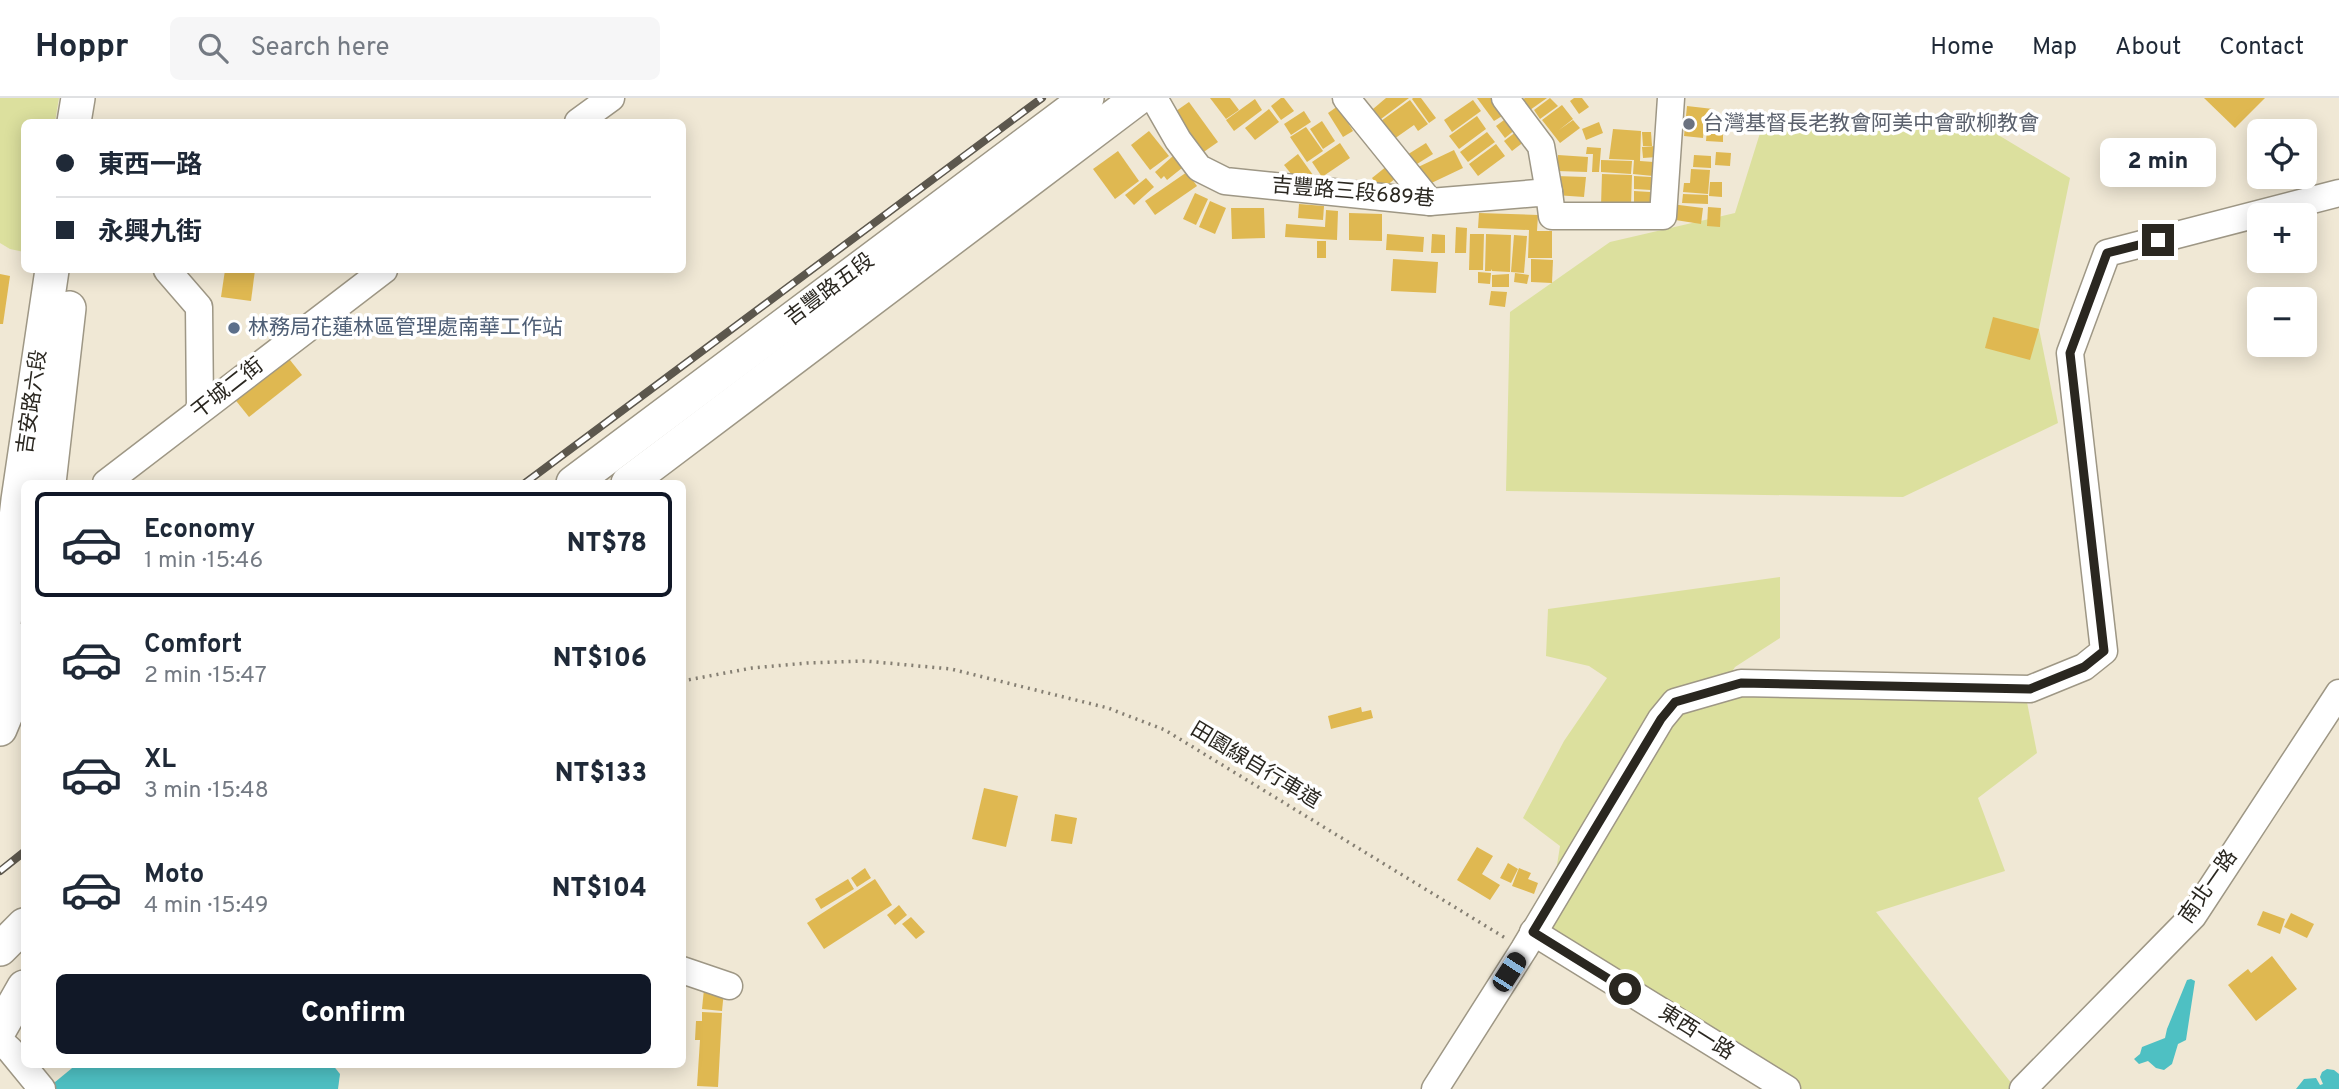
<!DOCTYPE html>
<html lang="en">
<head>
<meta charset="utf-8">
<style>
	body { margin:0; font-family:Overpass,"Noto Sans TC",sans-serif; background:#f6f6f7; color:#1f2937; height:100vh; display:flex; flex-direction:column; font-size:26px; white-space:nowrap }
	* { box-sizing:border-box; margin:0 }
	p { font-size:23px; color:#747a83 }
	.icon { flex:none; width:38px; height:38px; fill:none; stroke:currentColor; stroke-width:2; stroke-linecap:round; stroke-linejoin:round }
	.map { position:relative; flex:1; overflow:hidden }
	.details { position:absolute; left:21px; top:382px; width:665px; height:588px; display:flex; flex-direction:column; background:#fff; border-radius:10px; box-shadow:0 4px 18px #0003 }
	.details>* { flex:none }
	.hud { position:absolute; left:21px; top:21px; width:665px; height:154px; border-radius:10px; box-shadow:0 4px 18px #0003; display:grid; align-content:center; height:154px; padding:0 35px; background:#fff }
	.tools { position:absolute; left:2247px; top:21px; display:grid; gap:14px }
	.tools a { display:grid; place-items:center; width:70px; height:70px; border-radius:10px; background:#fff; box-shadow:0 4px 18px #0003; font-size:35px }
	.end { position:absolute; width:32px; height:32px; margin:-16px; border:9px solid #2a2720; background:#fff; box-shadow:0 0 0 4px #fff }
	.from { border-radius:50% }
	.bubble { position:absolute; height:49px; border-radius:10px; background:#fff; box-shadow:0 4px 18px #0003; font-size:23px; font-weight:800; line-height:49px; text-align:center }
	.car { position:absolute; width:21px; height:42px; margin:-21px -10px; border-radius:9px; box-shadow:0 0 5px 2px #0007; background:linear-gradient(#222 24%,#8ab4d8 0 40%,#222 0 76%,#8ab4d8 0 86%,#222 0) }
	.hud b { display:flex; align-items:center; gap:24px; height:66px; font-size:26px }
	.hud b+b { border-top:2px solid #e0e1e3 }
	.hud i { width:18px; height:18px; background:#1f2937 }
	ul { padding:12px 0 0; list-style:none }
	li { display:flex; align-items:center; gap:21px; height:105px; margin:0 14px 10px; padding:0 21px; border:4px solid transparent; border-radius:10px }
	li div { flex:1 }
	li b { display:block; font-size:26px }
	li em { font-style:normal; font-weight:800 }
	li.on { border-color:#111827 }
	li>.icon { width:63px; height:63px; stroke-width:1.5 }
	.cta { display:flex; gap:14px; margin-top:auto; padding:14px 35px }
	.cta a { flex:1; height:80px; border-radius:10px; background:#111827; color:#fff; font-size:28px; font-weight:800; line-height:80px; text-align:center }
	header { display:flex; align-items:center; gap:42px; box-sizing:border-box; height:98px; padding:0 35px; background:#fff; border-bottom:2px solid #e0e1e3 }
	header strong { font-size:33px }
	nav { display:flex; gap:38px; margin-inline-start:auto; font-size:24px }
	.search { width:490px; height:63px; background:#f6f6f7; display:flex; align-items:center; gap:18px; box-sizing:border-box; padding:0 24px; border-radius:10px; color:#747a83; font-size:26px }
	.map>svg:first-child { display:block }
</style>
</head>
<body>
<header>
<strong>Hoppr</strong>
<div class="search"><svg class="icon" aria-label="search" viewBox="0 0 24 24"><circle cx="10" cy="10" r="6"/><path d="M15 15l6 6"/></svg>Search here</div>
<nav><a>Home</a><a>Map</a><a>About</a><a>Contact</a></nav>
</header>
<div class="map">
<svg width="2339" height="991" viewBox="0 0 2339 991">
	<rect width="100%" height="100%" fill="#f0e8d5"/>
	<!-- green -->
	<g fill="#dce09e">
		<polygon points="0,0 59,0 55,24 24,24 24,154 10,151 0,145"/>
		<polygon points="1761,32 1990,32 2070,80 2039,231 2058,325 1903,399 1506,393 1510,214 1610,144 1735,115"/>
		<polygon points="1780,479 1780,540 1735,569 1732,574 1733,580 2025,594 2037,655 1978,700 2005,773 1876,814 2016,991 1798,991 1547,831 1560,748 1523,720 1564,643 1607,580 1589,568 1546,558 1548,511"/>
	</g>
	<!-- water -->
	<g fill="#4ec0c3">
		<polygon points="2191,881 2195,883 2186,942 2178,946 2172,966 2164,972 2156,970 2148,963 2139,966 2134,961 2140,956 2142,949 2165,940 2167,931 2187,882"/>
		<polygon points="77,966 332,966 340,976 338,991 51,991 49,989"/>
		<polygon points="2327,971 2334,972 2339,976 2339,991 2296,991 2304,981 2316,980 2320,987 2323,986 2320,979 2322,974"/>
	</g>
	<!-- building -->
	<g fill="#dfb851">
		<polygon points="1210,0 1230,0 1239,12 1226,21"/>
		<polygon points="1281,0 1284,0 1294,13 1281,22 1271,8"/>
		<polygon points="1386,0 1409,0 1381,21 1373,11"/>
		<polygon points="1413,0 1421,0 1436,20 1429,25 1412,1"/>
		<polygon points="1477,0 1496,0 1507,15 1494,23"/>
		<polygon points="1525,0 1547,0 1530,12 1522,2"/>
		<polygon points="1550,0 1558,8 1540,21 1534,12"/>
		<polygon points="1574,0 1582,0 1589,9 1579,16 1570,3"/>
		<polygon points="2204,0 2265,0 2235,30"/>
		<polygon points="1255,1 1262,12 1234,33 1226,22"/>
		<polygon points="1410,2 1428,26 1418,33 1414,27 1394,41 1381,23"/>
		<polygon points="1473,2 1481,13 1452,34 1444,22"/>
		<polygon points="1189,4 1218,44 1195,60 1166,20"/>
		<polygon points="1562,7 1573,21 1559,32 1573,22 1580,30 1560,45 1542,22"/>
		<polygon points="1338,8 1353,33 1343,39 1328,15"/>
		<polygon points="1687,8 1713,11 1711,30 1704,29 1703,40 1684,38"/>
		<polygon points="1269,11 1279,24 1255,42 1245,30"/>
		<polygon points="1304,13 1311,24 1291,37 1284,26"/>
		<polygon points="1477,18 1486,31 1459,51 1449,38"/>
		<polygon points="1508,19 1516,31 1505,40 1496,28"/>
		<polygon points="1322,23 1335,43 1323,51 1310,31"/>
		<polygon points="1599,24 1603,35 1586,42 1582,31"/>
		<polygon points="1306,29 1323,53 1307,64 1290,39"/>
		<polygon points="1613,31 1641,33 1640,63 1654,64 1653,78 1633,76 1634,62 1609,61"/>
		<polygon points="1707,31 1723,32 1723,44 1706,43"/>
		<polygon points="1149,33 1169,58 1150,72 1131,47"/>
		<polygon points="1517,33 1525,43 1512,53 1504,43"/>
		<polygon points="1487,34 1495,44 1468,64 1460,54"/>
		<polygon points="1642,34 1651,34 1652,48 1643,48"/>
		<polygon points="1340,45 1350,60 1322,79 1312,64"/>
		<polygon points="1426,45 1433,56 1409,71 1402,60"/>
		<polygon points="1496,46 1505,58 1478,78 1469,66"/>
		<polygon points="1656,48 1657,59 1643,60 1642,49"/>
		<polygon points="1587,49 1601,50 1599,74 1592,74 1593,56 1586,56"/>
		<polygon points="1454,52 1463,70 1423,89 1414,71"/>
		<polygon points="1118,53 1139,83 1115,101 1093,71"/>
		<polygon points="1716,54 1731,55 1730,68 1715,67"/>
		<polygon points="1298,56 1313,77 1300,87 1284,67"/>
		<polygon points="1558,57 1588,59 1587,74 1557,73"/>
		<polygon points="1694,57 1711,58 1711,70 1693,69"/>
		<polygon points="1173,58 1182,70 1167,82 1164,78 1161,81 1155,74"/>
		<polygon points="1601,62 1632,63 1631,76 1601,74"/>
		<polygon points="1387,68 1396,80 1381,92 1372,80"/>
		<polygon points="1691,71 1710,72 1708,96 1683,94 1684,85 1690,85"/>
		<polygon points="1187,74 1197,88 1155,117 1145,103"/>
		<polygon points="1602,76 1632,77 1631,108 1601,107"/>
		<polygon points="1556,78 1586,79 1584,99 1555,97"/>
		<polygon points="1634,78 1651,79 1651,92 1634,91"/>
		<polygon points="1146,80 1154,89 1134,107 1125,97"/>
		<polygon points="1710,84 1722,84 1722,99 1709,98"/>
		<polygon points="1634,93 1650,94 1650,108 1634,107"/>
		<polygon points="1195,95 1208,101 1196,127 1183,121"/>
		<polygon points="1683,96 1708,97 1708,106 1682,105"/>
		<polygon points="1210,103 1226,110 1215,136 1199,129"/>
		<polygon points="1299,106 1324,108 1323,122 1298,120"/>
		<polygon points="1671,106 1703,110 1701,126 1669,121"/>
		<polygon points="1708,109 1721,110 1720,129 1707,128"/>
		<polygon points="1231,110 1264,110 1265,140 1232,141"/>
		<polygon points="1326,112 1338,113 1337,142 1285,139 1286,126 1325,129"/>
		<polygon points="1349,115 1382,116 1382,143 1349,142"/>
		<polygon points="1479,115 1538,117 1537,133 1552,133 1552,160 1528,160 1529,132 1478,130"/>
		<polygon points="1456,129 1467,130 1466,155 1455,155"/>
		<polygon points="1387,136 1424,139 1423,154 1386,152"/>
		<polygon points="1432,136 1445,137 1445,155 1431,155"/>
		<polygon points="1470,136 1484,136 1483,172 1469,172"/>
		<polygon points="1486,136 1511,137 1510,174 1492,173 1491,171 1491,173 1485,173"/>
		<polygon points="1514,137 1527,138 1524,175 1511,174"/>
		<rect x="1317" y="143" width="9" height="17"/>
		<polygon points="1393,161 1438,164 1436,195 1391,193"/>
		<polygon points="1531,161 1553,162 1552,185 1531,184"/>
		<polygon points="225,172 255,172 251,203 221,199"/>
		<polygon points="1478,174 1491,175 1490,186 1478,185"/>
		<polygon points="1515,175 1529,177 1527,186 1514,184"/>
		<polygon points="0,176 10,178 3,226 0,226"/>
		<polygon points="1509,176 1509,189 1492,189 1492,177"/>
		<polygon points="1491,193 1507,194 1505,209 1489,207"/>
		<polygon points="1993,219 2039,231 2030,262 1985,250"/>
		<polygon points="286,257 302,277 249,319 233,299"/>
		<polygon points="1361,609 1362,614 1371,612 1373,620 1331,631 1328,618"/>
		<polygon points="984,690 1018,698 1006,749 972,741"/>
		<polygon points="1055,716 1077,720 1072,746 1051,743"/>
		<polygon points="1477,749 1493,758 1482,776 1500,787 1490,802 1457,782"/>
		<polygon points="1508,765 1518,771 1511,785 1500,780"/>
		<polygon points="865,770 871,780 857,789 851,780"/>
		<polygon points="1519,770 1531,775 1528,781 1538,785 1534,796 1512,788"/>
		<polygon points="848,781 854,791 821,811 815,801"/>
		<polygon points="875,781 892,807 824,851 807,825"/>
		<polygon points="899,807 907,817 895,827 887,817"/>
		<polygon points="2263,813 2285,821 2280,836 2257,827"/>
		<polygon points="2291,815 2314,826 2307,840 2284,829"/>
		<polygon points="911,819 925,834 916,841 902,826"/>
		<polygon points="2272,858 2297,891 2256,923 2228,887 2248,871 2251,875"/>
		<polygon points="704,891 724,893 722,913 702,911"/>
		<polygon points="702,914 722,915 718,989 697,988 700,942 695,942 696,923 702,923"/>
	</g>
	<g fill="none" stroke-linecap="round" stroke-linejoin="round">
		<!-- minor casing -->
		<g stroke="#9e9785" stroke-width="29">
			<g id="minor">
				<polyline points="1154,0 1178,42 1199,70 1225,83 1430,104 1549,94 1552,118 1663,118 1671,0"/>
				<polyline points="1346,0 1430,104"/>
				<polyline points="1505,0 1541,48 1549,94"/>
				<polyline points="578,24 611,0"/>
				<polyline points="167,172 199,209 200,310"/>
				<polyline points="106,385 384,172"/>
				<polyline points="1533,834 1787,991"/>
				<polyline points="682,872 729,888"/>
				<polyline points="0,943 10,952 42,991"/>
				<polyline points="1435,991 1524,851 1661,621 1675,604 1741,585 2030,591 2084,569 2104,553 2070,255 2107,155 2339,95"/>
				<polyline points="2023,991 2193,818 2339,595"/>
			</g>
		</g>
		<!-- major casing -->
		<g stroke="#9e9785" stroke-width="36">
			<g id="major">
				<polyline points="74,24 78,0"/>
				<polyline points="49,385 69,210"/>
				<polyline points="573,385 1087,0"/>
				<polyline points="628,385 1138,0"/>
				<polyline points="0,562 18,402 52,172"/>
				<polyline points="0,631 10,607 24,542"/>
				<polyline points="0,851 24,827"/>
				<polyline points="0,931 24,889"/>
			</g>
		</g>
		<!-- path -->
		<polyline stroke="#857f73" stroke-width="3.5" stroke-dasharray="2 5" stroke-linecap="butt" points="682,583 752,570 807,565 865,563 951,571 1108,610 1165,632 1507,841"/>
		<!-- minor -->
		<use href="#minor" stroke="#fff" stroke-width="26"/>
		<!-- major -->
		<use href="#major" stroke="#fff" stroke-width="33"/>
		<!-- rail casing -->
		<g stroke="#5c574d" stroke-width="8">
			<g id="rail">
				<polyline points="525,385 1042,0"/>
				<polyline points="0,773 24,754"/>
			</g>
		</g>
		<!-- rail -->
		<use href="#rail" stroke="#fff" stroke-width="5" stroke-dasharray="16" stroke-linecap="butt"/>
	</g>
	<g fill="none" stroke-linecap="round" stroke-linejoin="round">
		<!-- route -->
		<polyline stroke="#2a2720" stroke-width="9" points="1625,891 1533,834 1661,621 1675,604 1741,585 2030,591 2084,569 2104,553 2070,255 2107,155 2158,142"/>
	</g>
	<!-- markers -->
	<circle fill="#6b7280" stroke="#fff" stroke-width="2.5" cx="1689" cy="26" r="7"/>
	<circle fill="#5c6f8a" stroke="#fff" stroke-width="2.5" cx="234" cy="230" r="7"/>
	<g text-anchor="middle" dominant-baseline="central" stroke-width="7" stroke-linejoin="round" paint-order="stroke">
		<!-- worship labels -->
		<g font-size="21" fill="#5b616d" stroke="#fff" text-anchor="start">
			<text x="1703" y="26">台灣基督長老教會阿美中會歌柳教會</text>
		</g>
		<!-- street labels -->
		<g font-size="21" fill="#2a2720" stroke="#fff">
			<text transform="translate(1353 95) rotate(5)">吉豐路三段689巷</text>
			<text transform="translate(830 192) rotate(-37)">吉豐路五段</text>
			<text transform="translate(228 291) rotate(-38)">干城二街</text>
			<text transform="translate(33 304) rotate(-82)">吉安路六段</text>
			<text transform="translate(1255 668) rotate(31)">田園線自行車道</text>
			<text transform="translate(2209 789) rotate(-55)">南北一路</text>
			<text transform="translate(1696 935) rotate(32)">東西一路</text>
		</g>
		<!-- service labels -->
		<g font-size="21" fill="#4e5e75" stroke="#fff" text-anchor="start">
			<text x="248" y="230">林務局花蓮林區管理處南華工作站</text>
		</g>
	</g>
</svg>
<div class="tools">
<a><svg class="icon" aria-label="locate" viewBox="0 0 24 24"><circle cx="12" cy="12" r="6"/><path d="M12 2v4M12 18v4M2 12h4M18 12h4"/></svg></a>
<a>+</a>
<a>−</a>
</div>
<i class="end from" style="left:1625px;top:891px"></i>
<i class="end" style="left:2158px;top:142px"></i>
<div class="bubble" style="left:2100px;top:40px;width:116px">2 min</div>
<i class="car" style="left:1509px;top:874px;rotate:33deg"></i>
<div class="hud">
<b><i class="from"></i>東西一路</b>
<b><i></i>永興九街</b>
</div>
<section class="details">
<ul>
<li class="on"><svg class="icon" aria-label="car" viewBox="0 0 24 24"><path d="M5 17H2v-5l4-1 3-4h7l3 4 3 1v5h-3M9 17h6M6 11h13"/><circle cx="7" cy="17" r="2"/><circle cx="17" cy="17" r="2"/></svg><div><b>Economy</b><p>1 min · 15:46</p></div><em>NT$78</em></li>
<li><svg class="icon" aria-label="car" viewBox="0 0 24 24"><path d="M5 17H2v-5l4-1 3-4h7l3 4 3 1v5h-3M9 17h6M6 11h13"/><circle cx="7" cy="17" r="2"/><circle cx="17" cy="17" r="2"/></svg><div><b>Comfort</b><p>2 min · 15:47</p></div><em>NT$106</em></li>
<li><svg class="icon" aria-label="car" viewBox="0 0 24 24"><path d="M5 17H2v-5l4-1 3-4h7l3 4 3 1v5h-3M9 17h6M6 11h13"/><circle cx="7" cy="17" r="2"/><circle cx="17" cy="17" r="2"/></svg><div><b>XL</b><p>3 min · 15:48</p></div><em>NT$133</em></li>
<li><svg class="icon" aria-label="car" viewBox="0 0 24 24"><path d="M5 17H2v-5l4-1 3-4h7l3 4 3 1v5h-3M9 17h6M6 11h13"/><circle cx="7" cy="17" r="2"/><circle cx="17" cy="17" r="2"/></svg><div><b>Moto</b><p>4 min · 15:49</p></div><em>NT$104</em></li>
</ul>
<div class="cta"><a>Confirm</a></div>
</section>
</div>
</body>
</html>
